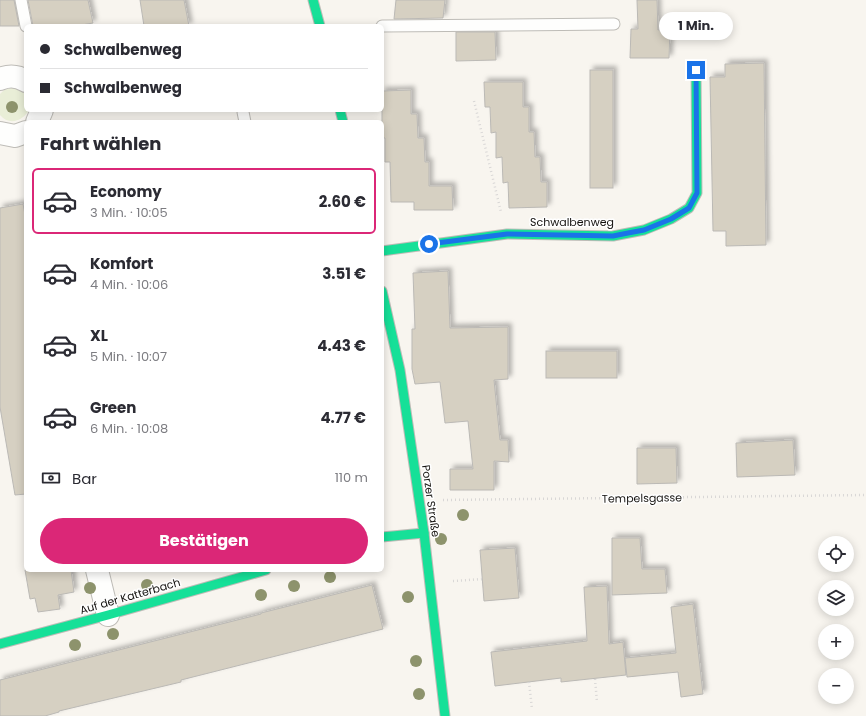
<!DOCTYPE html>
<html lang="de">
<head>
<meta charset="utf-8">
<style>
	body { margin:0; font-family:Poppins,sans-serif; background:#f2f2f3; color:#2b2b33; height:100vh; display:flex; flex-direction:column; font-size:15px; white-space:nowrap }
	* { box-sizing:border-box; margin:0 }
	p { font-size:13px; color:#7c7c81 }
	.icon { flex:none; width:22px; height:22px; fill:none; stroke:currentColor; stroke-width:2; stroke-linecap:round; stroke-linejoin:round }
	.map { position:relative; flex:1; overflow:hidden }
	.side { position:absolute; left:24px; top:120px; width:360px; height:452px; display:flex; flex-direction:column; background:#fff; border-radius:6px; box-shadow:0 2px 10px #0003 }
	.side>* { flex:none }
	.banner { position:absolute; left:24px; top:24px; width:360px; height:88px; border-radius:6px; box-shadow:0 2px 10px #0003; display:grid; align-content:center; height:88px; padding:0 16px; background:#fff }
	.tools { position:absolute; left:818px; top:536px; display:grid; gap:8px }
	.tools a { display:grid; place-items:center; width:36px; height:36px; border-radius:50%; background:#fff; box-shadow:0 2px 10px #0003; font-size:20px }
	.end { position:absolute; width:18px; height:18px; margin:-9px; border:5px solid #1a73e8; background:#fff; box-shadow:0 0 0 2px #fff }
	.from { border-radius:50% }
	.bubble { position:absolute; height:28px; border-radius:14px; background:#fff; box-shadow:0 2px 10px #0003; font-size:13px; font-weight:700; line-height:28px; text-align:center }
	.banner b { display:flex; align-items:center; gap:14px; height:38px; font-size:15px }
	.banner b+b { border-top:1px solid #e1e1e2 }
	.banner i { width:10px; height:10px; background:#2b2b33 }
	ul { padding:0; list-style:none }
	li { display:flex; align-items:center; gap:12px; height:66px; margin:0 8px 6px; padding:0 8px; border:2px solid transparent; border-radius:6px }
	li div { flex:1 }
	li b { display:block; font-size:15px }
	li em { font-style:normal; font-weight:700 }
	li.selected { border-color:#db2777 }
	li>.icon { width:36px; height:36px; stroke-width:1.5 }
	h2 { padding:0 16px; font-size:18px; line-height:48px }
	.pay { display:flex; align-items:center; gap:10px; height:44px; padding:0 16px; font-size:15px }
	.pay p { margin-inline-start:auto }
	.primary-button { display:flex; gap:8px; margin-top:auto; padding:8px 16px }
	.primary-button a { flex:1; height:46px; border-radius:24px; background:#db2777; color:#fff; font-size:16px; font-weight:700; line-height:46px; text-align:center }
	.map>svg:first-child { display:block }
</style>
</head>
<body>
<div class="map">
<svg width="866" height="716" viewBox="0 0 866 716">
	<defs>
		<filter id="shadow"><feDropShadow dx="3.5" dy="-3.5" stdDeviation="2" flood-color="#0004"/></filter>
	</defs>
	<rect width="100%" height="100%" fill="#f8f5ef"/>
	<!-- green -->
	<path fill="#e9eed7" d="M11,88C17,89 22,90 26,95V110H29C23,121 9,126 0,115V94L4,90Z"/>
	<!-- building -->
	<g fill="#d6d0c2" stroke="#bbb9b5" filter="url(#shadow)">
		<polygon points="0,0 14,0 19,26 0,26"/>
		<polygon points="28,0 88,0 93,23 76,26 33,26"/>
		<polygon points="140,0 184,0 189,26 144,26"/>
		<polygon points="396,0 445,0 443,18 394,19"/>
		<polygon points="637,0 657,0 658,30 670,30 669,58 630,58 631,29 638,29"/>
		<polygon points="456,32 495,32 496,60 456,61"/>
		<polygon points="764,63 766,245 726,246 726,231 713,231 710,77 725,77 725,64"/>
		<rect x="590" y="70" width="23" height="118"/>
		<polygon points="484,82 523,82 523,107 529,107 529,132 534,132 535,157 540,157 541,182 547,182 547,207 509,208 508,182 503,183 502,157 496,158 496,132 491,133 490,107 485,107"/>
		<polygon points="411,90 411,114 417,114 418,138 424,138 425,162 429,162 429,186 452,186 453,210 414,210 414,202 391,202 390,162 385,162 385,138 382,138 382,91"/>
		<polygon points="23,204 26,220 26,494 15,495 0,407 0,208"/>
		<polygon points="448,271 450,328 508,327 508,379 494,380 500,440 508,440 509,462 494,461 494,490 450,490 450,469 473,469 468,421 445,423 440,382 415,384 412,369 412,329 415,329 413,273"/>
		<rect x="546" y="351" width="71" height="27"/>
		<polygon points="793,440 795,475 737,477 736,443"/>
		<polygon points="637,448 676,448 677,483 637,484"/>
		<polygon points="612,538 640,538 642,569 665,569 667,593 612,595"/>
		<polygon points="515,548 519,598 484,601 480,550"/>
		<polygon points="25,570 71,570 74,592 58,595 60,609 38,612 35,598 30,599"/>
		<polygon points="372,585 383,629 181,680 181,682 59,711 59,712 45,716 0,716 0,680 261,614 261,613"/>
		<polygon points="607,586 609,644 623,642 626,675 561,682 561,678 495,686 491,652 587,641 584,587"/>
		<polygon points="693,604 703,694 681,697 678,672 627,677 625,658 676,653 671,607"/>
	</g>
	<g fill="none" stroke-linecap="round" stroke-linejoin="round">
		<!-- lane casing -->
		<g stroke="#bebcb7" stroke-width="13">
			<g id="lane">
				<polyline points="21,0 26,26"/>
				<polyline points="382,26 614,24"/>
				<polyline points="243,112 245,122"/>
			</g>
		</g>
		<!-- street casing -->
		<g stroke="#bebcb7" stroke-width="24">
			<g id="street">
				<path d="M0,79C9,75 18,76 26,81"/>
				<polyline points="37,122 42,110"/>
				<polyline points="0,133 15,136 26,132"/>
				<polyline points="97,570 108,615"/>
			</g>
		</g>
		<!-- fast casing -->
		<g stroke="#bebcb7" stroke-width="11">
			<g id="fast">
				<polyline points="313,0 320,26"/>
				<polyline points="340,110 343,122"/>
				<polyline points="382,251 507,234 613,236 644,230 671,219 689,208 697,193 696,70"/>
				<polyline points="382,291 400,370 424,533 445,716"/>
				<polyline points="382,537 424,533"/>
				<polyline points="0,644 108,615 266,570"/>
			</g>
		</g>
		<!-- path -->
		<g stroke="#d9d7d6" stroke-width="2.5" stroke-dasharray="1 3" stroke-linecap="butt">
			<polyline points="474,101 501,212"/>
			<polyline points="443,500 866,495"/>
			<polyline points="453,581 483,579"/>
			<polyline points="595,679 597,702"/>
			<polyline points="529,682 532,709"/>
		</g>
		<!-- lane -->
		<use href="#lane" stroke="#fefefd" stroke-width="11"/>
		<!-- street -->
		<use href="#street" stroke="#fefefd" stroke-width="22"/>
		<!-- fast -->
		<use href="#fast" stroke="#16e098" stroke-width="9"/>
	</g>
	<!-- trees -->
	<g fill="#8d936c">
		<circle cx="12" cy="107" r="6"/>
		<circle cx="463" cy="515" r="6"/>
		<circle cx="441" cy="539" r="6"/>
		<circle cx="330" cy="577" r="6"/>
		<circle cx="147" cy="585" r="6"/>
		<circle cx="294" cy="586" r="6"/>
		<circle cx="90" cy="588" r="6"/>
		<circle cx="261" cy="595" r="6"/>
		<circle cx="408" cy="597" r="6"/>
		<circle cx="113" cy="634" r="6"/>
		<circle cx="75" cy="645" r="6"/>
		<circle cx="416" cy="661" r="6"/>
		<circle cx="419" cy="694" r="6"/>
	</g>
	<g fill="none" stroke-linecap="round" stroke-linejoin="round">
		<!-- route -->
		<polyline stroke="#1a73e8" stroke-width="5" points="429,244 507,234 613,236 628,233 644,230 671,219 689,208 697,193 696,70"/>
	</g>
	<g text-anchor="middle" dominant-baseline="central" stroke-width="3" stroke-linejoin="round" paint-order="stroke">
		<!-- street labels -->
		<g font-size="11" fill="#161411" stroke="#fff">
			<text x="572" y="222">Schwalbenweg</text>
			<text transform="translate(642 498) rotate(-1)">Tempelsgasse</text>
			<text transform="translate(431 501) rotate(82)">Porzer Straße</text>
			<text transform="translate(130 596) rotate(-16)">Auf der Katterbach</text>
		</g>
	</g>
</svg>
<div class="tools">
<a><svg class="icon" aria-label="locate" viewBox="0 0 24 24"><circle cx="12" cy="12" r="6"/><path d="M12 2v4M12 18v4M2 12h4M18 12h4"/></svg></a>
<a><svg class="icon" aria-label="layers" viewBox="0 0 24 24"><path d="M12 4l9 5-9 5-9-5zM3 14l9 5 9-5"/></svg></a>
<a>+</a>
<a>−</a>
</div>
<i class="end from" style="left:429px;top:244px"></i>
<i class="end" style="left:696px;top:70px"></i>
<div class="bubble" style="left:659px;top:12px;width:74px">1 Min.</div>
<div class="banner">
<b><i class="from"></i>Schwalbenweg</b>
<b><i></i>Schwalbenweg</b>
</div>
<section class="side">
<h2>Fahrt wählen</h2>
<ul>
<li class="selected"><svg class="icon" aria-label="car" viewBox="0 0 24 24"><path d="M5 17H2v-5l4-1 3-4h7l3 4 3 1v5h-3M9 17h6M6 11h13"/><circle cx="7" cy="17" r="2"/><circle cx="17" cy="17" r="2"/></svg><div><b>Economy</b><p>3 Min. · 10:05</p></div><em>2.60 €</em></li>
<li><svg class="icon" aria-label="car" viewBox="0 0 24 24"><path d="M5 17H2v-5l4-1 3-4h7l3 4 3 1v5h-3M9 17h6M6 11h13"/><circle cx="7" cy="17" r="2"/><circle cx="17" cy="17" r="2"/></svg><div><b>Komfort</b><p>4 Min. · 10:06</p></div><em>3.51 €</em></li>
<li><svg class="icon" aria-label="car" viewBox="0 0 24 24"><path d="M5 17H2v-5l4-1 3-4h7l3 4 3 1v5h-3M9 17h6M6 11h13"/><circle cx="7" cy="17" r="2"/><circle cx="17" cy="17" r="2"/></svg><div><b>XL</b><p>5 Min. · 10:07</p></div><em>4.43 €</em></li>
<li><svg class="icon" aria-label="car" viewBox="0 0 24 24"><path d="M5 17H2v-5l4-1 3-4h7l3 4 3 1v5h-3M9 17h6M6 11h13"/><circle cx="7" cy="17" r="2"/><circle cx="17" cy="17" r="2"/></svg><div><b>Green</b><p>6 Min. · 10:08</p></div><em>4.77 €</em></li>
</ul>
<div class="pay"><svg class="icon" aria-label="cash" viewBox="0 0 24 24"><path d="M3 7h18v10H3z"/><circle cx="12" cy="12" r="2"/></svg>Bar<p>110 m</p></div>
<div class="primary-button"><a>Bestätigen</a></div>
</section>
</div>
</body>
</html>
